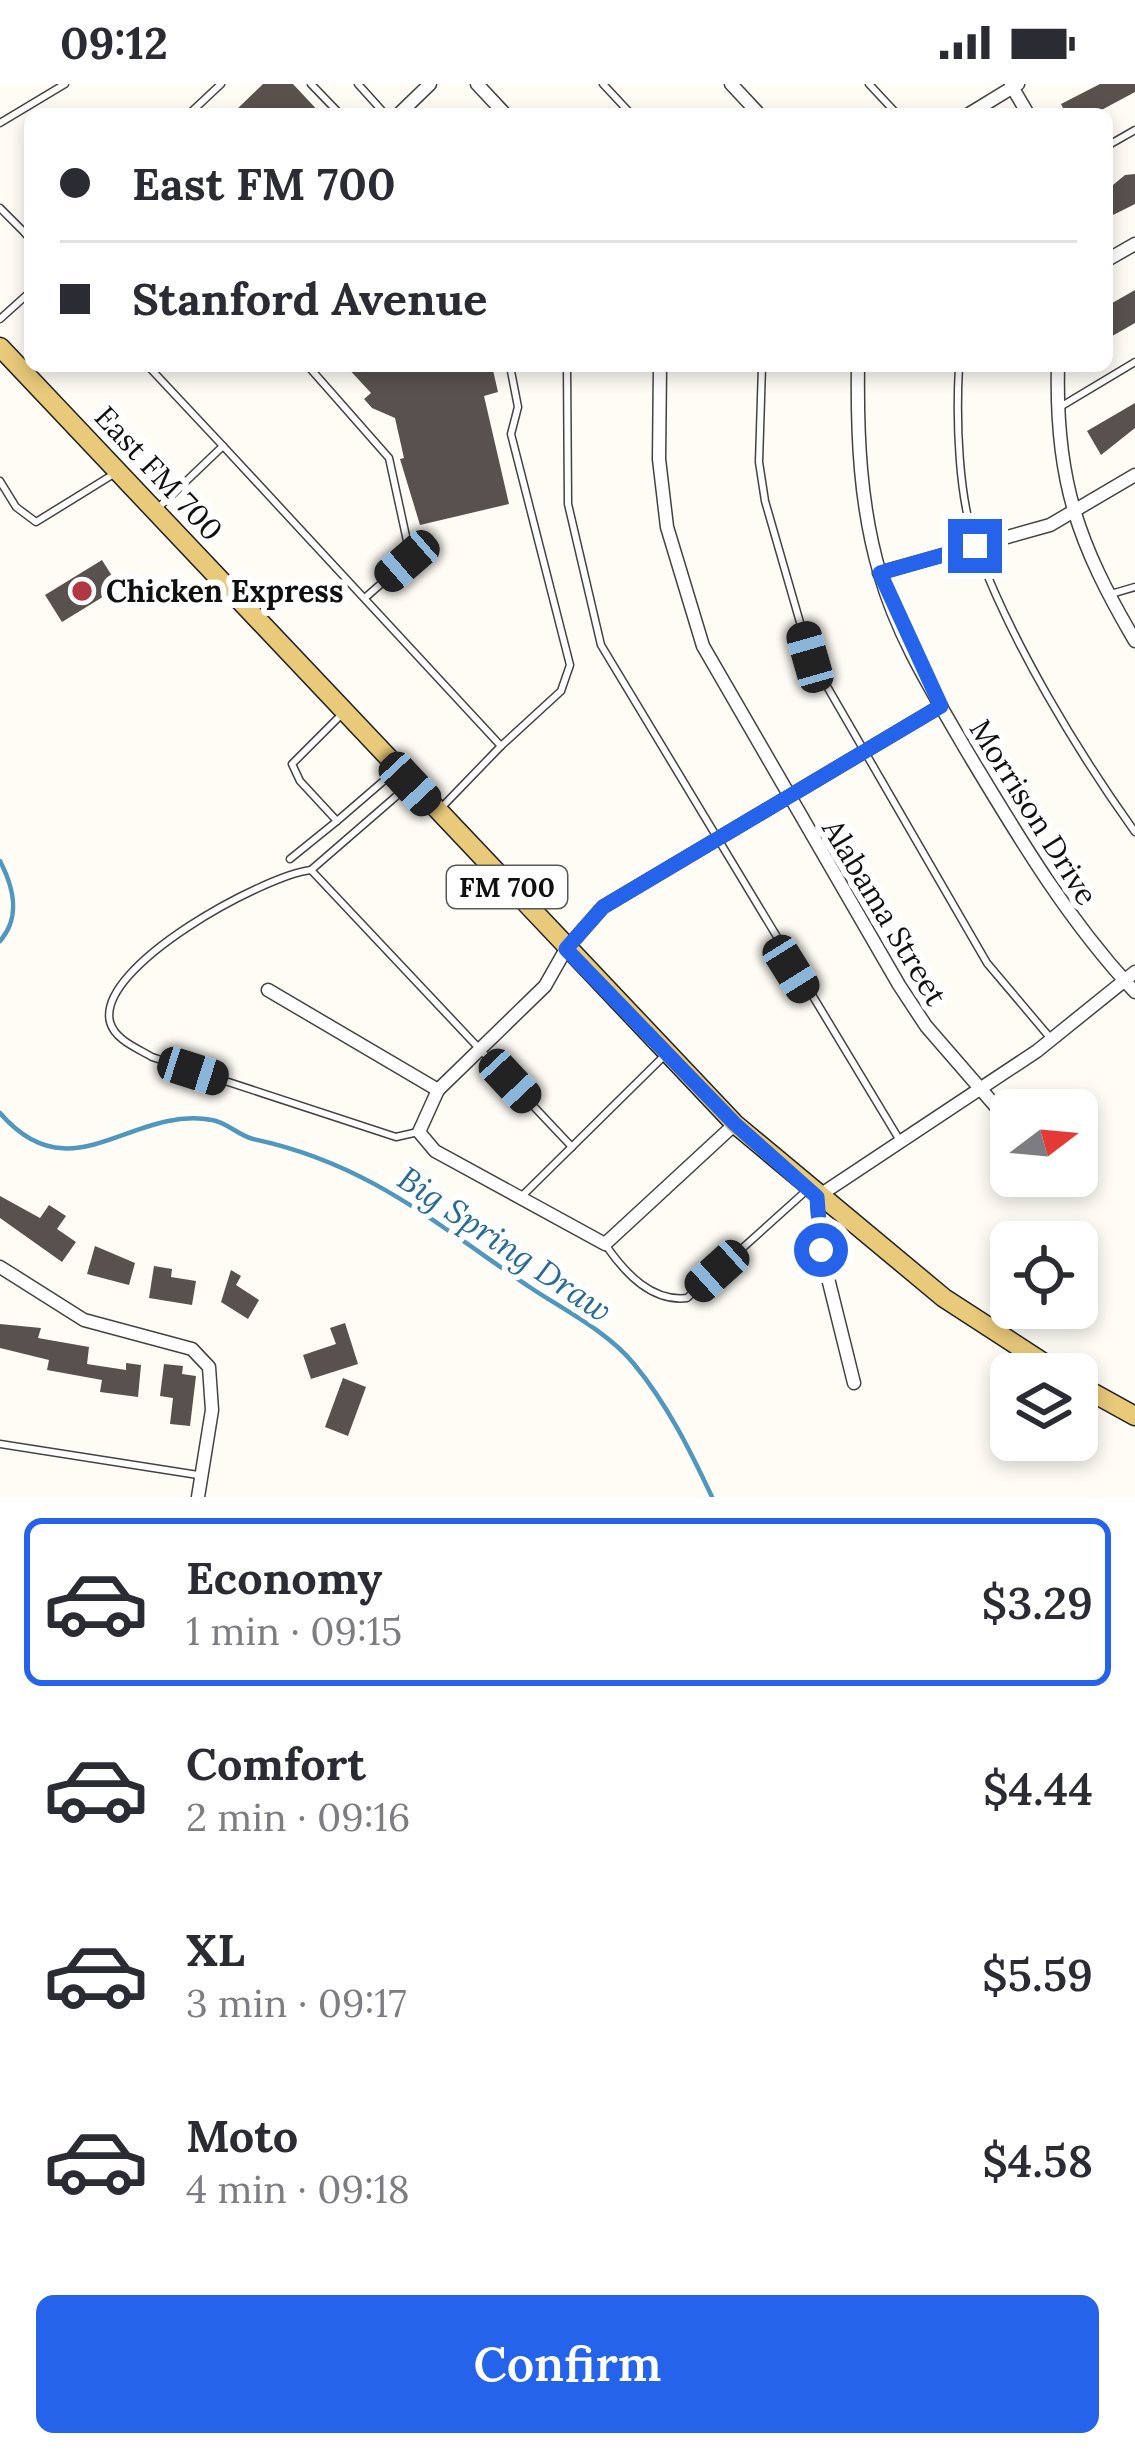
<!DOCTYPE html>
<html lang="en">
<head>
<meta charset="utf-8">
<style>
	body { margin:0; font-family:Lora,serif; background:#f7f7f7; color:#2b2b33; height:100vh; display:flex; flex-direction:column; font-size:45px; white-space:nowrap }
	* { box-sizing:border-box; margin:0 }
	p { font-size:39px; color:#7c7c81 }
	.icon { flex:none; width:66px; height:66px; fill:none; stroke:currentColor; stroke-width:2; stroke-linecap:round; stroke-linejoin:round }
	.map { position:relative; height:1413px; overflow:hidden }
	.details { display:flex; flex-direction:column; background:#fff; flex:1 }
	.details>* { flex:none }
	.banner { position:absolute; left:24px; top:24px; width:1089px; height:264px; border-radius:18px; box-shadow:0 6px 18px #0003; display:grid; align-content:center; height:264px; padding:0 36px; background:#fff }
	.needle { width:78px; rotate:74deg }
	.buttons { position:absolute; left:990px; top:1005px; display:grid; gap:24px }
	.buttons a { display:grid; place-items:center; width:108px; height:108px; border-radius:18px; background:#fff; box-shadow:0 6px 18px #0003; font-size:60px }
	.end { position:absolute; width:54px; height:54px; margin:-27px; border:15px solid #2563eb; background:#fff; box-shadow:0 0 0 6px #fff }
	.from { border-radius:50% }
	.car { position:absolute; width:36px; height:72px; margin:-36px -18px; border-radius:15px; box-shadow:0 0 9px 3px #0007; background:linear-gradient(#222 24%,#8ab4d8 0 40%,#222 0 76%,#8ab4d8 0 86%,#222 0) }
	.banner b { display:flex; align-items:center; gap:42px; height:114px; font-size:45px }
	.banner b+b { border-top:3px solid #e1e1e2 }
	.banner i { width:30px; height:30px; background:#2b2b33 }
	ul { padding:21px 0 0; list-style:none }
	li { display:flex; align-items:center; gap:36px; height:168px; margin:0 24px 18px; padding:0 12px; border:6px solid transparent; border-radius:18px }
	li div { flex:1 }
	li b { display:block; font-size:45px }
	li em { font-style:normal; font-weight:600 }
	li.active { border-color:#2563eb }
	li>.icon { width:108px; height:108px; stroke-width:1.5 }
	.button { display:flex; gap:24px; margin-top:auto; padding:24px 36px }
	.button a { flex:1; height:138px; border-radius:18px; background:#2563eb; color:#fff; font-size:48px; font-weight:600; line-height:138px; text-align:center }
	.status { display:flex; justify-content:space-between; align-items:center; height:84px; padding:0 60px; background:#fff; direction:ltr }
	.status svg { height:33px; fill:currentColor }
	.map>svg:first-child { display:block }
</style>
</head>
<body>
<div class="status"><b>09:12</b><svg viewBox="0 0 49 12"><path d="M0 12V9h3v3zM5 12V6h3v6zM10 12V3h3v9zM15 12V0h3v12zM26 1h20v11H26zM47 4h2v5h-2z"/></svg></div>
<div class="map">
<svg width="1135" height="1413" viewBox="0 0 1135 1413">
	<rect width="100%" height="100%" fill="#fefcf5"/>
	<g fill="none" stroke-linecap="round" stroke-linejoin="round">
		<!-- stream -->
		<g stroke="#4f97be" stroke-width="4.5">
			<path d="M0,777C14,804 21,833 0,857"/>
			<path d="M0,1029C72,1112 131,1021 212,1036C226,1038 238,1051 253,1055C368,1079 436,1140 531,1204C564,1226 608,1248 634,1280C667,1320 690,1366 712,1413"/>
		</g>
	</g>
	<!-- building -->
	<g fill="#58514e">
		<polygon points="263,0 293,0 321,30 232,30"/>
		<polygon points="1100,0 1135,0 1135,8 1094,30 1066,30 1061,20"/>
		<polygon points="1135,90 1135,120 1107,134 1107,106 1125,91"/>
		<polygon points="1135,206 1135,239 1107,255 1107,222"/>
		<polygon points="346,282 492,282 498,308 484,312 509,420 420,441 400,375 404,374 395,334 372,324 364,315 371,309"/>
		<polygon points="1135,319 1135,344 1101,371 1087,347"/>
		<polygon points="102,476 119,503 62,538 45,511"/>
		<polygon points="0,1112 40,1134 49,1121 66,1132 57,1145 76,1158 62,1178 0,1134"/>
		<polygon points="95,1162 135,1179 129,1201 87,1190"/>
		<polygon points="154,1182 172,1185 171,1193 196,1197 192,1221 149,1214"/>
		<polygon points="231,1186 241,1192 236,1201 259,1216 248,1235 221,1218"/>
		<polygon points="345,1239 358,1280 311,1295 303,1271 336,1260 330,1244"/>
		<polygon points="0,1240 41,1244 38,1254 89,1263 87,1280 126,1286 126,1279 141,1281 138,1313 100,1308 102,1296 47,1286 49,1276 0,1264"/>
		<polygon points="164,1280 183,1282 182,1290 196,1292 190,1342 170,1340 173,1314 160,1312"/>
		<polygon points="343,1294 366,1303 348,1352 325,1343"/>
	</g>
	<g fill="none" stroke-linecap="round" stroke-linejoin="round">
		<!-- service casing -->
		<g stroke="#434343" stroke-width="9">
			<g id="service">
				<polyline points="311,0 340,30"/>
				<polyline points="358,0 385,30"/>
				<polyline points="603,0 631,30"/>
				<polyline points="869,0 897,30"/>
				<polyline points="189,30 221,0"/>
				<polyline points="0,39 65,0"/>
				<polyline points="1107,62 1135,46"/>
				<polyline points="0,124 25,149"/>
				<polyline points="30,144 25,149 30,155"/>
				<polyline points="0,235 30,208"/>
				<polyline points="148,282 223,362 157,425"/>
				<polyline points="308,282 389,374 409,466 407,477 366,513"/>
				<polyline points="567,282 568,420 601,561 899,1055"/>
				<polyline points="762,282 759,378 765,417 810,573 987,879 1052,956"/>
				<path d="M959,282C956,335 958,415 977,465C1012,559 1077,667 1135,748"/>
				<polyline points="1060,323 1135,278"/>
				<polyline points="223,362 501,662 442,723"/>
				<polyline points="0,397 16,423 36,438 117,388"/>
				<polyline points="1111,510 1135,503"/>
				<polyline points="341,631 292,680 300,697 337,737 395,687"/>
				<polyline points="501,662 561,607 570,581 511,350 518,323 510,282"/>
				<polyline points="290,775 337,737"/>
				<polyline points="311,786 408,702"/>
				<path d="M418,1048L396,1053L152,973C137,964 115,956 110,938C96,882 265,791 311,786L572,1063"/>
				<polyline points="520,1114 664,972"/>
				<path d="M607,1163C626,1190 652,1218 687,1214L807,1106"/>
				<polyline points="0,1360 198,1391"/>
			</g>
		</g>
		<!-- minor casing -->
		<g stroke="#434343" stroke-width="15">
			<g id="minor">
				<polyline points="477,0 505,30"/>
				<polyline points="731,0 759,30"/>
				<polyline points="1011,1 1028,30"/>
				<polyline points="399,30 430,0"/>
				<polyline points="969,30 1018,0"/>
				<polyline points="1107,176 1135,160"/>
				<polyline points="660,282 659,375 667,443 703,562 899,901 926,942 1011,1040"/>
				<path d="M858,282C857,352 860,422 880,490C898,554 935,612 968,669C1019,754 1067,835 1135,908"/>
				<path d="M1058,282C1055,396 1078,460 1135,557"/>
				<polyline points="879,489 1050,441 1135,391"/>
				<polyline points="268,906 438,1006 419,1048 435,1067 605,1160 735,1040"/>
				<polyline points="438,1006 545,902 566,865 603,823 941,622"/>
				<polyline points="0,1183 84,1236 192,1265 209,1283 212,1326 198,1413"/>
				<polyline points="854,1299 821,1166 817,1113 1037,967 1135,888"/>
			</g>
		</g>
		<!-- primary casing -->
		<g stroke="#212121" stroke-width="21">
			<g id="primary">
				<polyline points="0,263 735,1040 944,1214 1061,1290"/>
				<polyline points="1077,1300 1135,1332"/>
			</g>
		</g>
		<!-- service -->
		<use href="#service" stroke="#fff" stroke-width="6"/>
		<!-- minor -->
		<use href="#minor" stroke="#fff" stroke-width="12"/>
		<!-- primary -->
		<use href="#primary" stroke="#e9c97a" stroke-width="18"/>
	</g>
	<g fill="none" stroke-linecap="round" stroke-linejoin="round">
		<!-- route -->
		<polyline stroke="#2563eb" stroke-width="15" points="821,1166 817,1113 735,1040 566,865 603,823 941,622 880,489 975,462"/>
	</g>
	<!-- markers -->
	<circle fill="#b13843" stroke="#fff" stroke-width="4.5" cx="82" cy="507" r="12"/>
	<g text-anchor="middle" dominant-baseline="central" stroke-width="12" stroke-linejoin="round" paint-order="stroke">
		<!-- shield labels -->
		<rect fill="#fff" stroke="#585858" stroke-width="3" x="447" y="782" width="120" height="42" rx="9"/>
		<g font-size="27" font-weight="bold" fill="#101010">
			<text x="507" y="803">FM 700</text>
		</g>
		<!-- street labels -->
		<g font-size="30" fill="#101010" stroke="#fff">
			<text transform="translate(159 389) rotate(47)">East FM 700</text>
			<text transform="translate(1034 728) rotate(58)">Morrison Drive</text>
			<text transform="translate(885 828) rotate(59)">Alabama Street</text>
		</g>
		<!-- poi labels -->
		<g font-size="30" font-weight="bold" fill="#101010" stroke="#fff" text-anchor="start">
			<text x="106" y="507">Chicken Express</text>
		</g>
		<!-- water labels -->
		<g font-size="33" font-style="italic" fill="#276a95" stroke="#fff">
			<text transform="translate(505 1160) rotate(34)">Big Spring Draw</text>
		</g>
	</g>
</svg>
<div class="buttons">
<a><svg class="needle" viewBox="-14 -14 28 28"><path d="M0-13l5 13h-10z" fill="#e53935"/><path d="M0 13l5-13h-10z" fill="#7c7c81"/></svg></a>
<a><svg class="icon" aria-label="locate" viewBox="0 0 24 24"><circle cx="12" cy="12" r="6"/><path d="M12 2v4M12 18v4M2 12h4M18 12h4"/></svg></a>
<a><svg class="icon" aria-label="layers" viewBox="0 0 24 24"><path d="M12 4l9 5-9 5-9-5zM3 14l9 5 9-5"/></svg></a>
</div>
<i class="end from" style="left:821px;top:1166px"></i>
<i class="end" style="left:975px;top:462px"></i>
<i class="car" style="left:407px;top:477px;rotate:229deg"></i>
<i class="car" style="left:810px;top:573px;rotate:344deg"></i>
<i class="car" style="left:410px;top:700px;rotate:137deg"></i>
<i class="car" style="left:791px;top:885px;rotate:148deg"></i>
<i class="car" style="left:193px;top:987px;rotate:108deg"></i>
<i class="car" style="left:510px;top:997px;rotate:137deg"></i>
<i class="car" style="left:717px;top:1187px;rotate:228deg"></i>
<div class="banner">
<b><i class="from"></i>East FM 700</b>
<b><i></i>Stanford Avenue</b>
</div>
</div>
<section class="details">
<ul>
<li class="active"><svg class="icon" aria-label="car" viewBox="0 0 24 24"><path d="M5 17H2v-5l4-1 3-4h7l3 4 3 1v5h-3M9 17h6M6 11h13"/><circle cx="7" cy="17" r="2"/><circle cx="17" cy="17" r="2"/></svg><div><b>Economy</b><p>1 min · 09:15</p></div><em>$3.29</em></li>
<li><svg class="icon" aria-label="car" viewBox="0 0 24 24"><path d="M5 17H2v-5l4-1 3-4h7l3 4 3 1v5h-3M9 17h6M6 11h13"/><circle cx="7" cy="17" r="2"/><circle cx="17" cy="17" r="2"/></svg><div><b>Comfort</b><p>2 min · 09:16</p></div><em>$4.44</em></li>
<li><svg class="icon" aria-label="car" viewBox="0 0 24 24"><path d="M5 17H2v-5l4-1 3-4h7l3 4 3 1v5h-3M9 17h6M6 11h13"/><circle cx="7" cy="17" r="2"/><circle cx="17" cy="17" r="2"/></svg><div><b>XL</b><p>3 min · 09:17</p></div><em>$5.59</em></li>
<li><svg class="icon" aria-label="car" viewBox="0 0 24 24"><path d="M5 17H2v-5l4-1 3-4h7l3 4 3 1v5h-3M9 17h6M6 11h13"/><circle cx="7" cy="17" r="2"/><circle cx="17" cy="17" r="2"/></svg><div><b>Moto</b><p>4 min · 09:18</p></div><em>$4.58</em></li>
</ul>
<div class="button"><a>Confirm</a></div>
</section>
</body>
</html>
